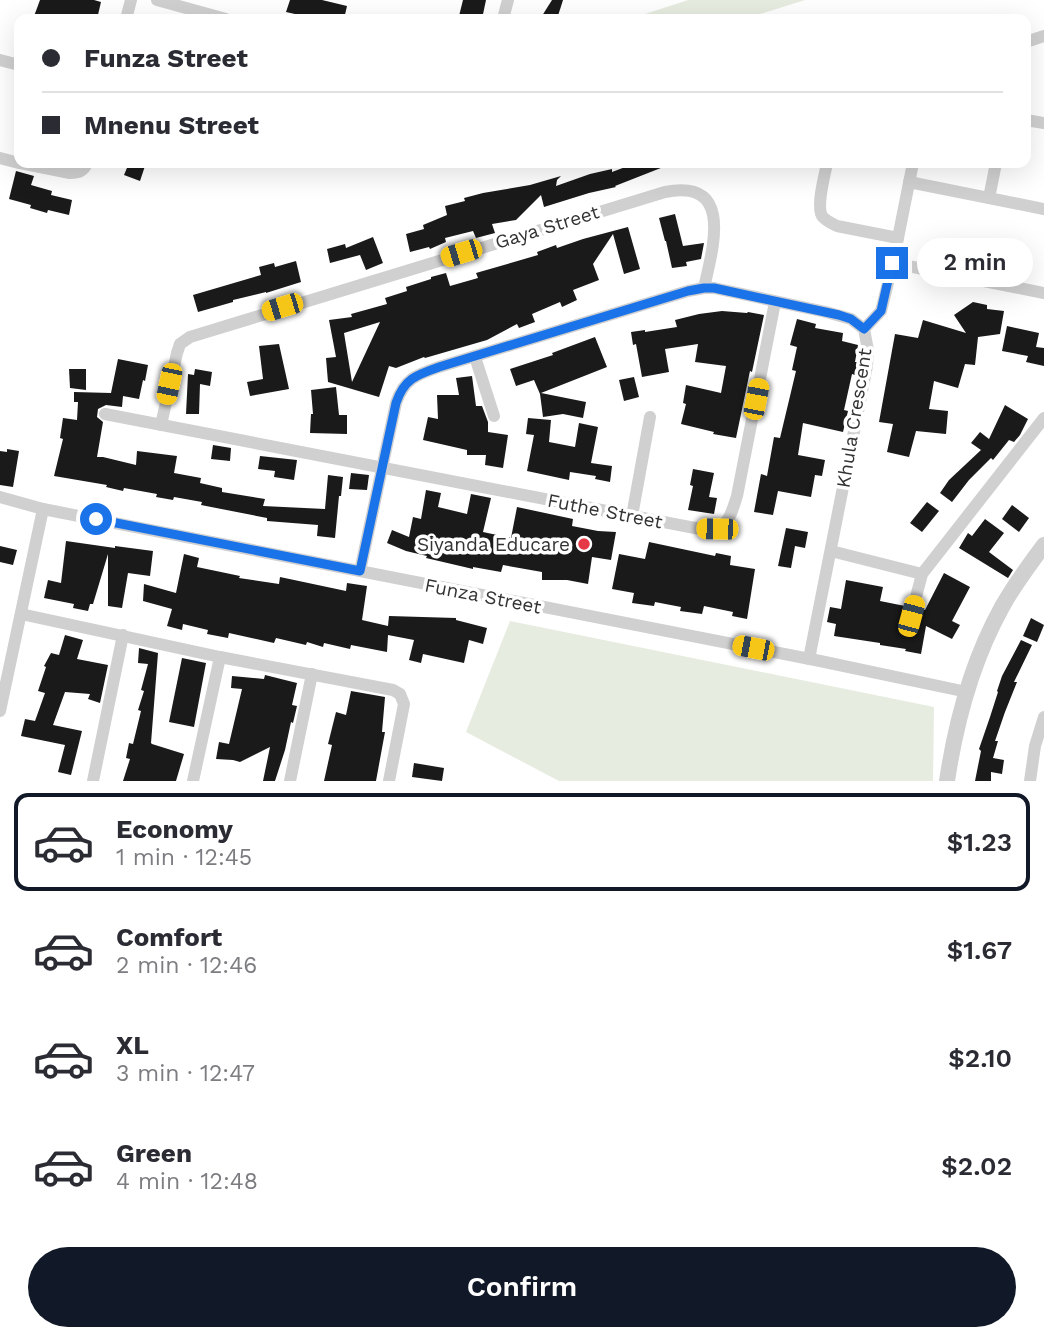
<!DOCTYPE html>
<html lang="en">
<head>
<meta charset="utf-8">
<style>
	body { margin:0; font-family:"Work Sans",sans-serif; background:#f2f2f3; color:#2b2b33; height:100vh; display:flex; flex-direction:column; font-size:26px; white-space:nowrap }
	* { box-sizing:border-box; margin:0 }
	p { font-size:23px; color:#7c7c81 }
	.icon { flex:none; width:38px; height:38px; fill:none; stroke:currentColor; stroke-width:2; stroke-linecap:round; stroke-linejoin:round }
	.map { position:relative; height:781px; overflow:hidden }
	.sheet { display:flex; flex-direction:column; background:#fff; flex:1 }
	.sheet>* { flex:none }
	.banner { position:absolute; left:14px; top:14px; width:1017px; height:154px; border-radius:14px; box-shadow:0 7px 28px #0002; display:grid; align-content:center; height:154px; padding:0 28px; background:#fff }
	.end { position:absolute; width:32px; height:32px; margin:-16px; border:9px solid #1a73e8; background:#fff; box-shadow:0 0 0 4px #fff }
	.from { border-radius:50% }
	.bubble { position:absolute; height:49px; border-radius:24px; background:#fff; box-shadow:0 7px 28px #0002; font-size:23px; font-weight:600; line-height:49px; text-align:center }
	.car { position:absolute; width:21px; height:42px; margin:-21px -10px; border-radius:9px; box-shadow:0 0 5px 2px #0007; background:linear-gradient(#f5c518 24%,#345 0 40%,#f5c518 0 76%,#345 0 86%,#f5c518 0) }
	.banner b { display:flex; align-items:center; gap:24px; height:66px; font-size:26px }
	.banner b+b { border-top:2px solid #e1e1e2 }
	.banner i { width:18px; height:18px; background:#2b2b33 }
	ul { padding:12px 0 0; list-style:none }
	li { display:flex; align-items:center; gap:21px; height:98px; margin:0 14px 10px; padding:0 14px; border:4px solid transparent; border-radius:14px }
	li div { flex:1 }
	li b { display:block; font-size:26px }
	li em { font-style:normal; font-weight:600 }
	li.selected { border-color:#111827 }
	li>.icon { width:63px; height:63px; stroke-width:1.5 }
	.button { display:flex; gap:14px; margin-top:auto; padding:14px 28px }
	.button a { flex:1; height:80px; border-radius:42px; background:#111827; color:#fff; font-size:28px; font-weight:600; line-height:80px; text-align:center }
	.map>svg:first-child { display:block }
</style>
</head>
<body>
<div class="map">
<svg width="1044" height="781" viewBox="0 0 1044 781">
	<rect width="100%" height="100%" fill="#fff"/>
	<!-- green -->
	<g fill="#e6ecdf">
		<polygon points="688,0 805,0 744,19 640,19 642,15"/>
		<polygon points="510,621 934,707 933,781 559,781 466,732"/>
	</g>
	<!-- building -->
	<g fill="#1a1a1a" fill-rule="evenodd">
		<polygon points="40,0 94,0 101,2 97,19 33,19"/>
		<polygon points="290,0 322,0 347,6 344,19 317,19 286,12"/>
		<polygon points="463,0 486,0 482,19 459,16"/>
		<polygon points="552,0 563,0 557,19 540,19"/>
		<polygon points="129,163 146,163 140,181 124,175"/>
		<polygon points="636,163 671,164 615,186 616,187 589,193 544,207 541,195 516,220 492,224 495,233 476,238 473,231 445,238 446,242 430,249 429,247 410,252 406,234 424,229 423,225 447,215 445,206 465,201 464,198 483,193 530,185 561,176 557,180 556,186 590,174 612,169 612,172"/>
		<polygon points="16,171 34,176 31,185 52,191 51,195 72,200 69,215 48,210 47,213 30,208 31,205 9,199"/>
		<polygon points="675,214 683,246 704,243 701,259 686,262 687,266 672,268 666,241 665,241 659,218"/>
		<path d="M628,227L640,269L624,274L613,234L593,264L599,280L573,290L577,300L562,307L560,302L532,314L535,322L519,328L517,324L487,340L425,358L424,357L396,368L389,366L379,397L328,382L326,358L336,357L329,320L352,317L351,314L387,304L385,298L407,291L406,287L431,279V277L446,273L450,286L478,278L476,273L538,255L537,252L556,245L557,248L583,239ZM380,322L352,382L344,333Z"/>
		<polygon points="373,237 383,263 366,270 360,255 330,263 327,249 345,244 346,248"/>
		<polygon points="296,261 301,282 266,293 266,292 233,300 233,302 198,312 193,295 261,275 259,267 274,263 275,267"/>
		<polygon points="973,302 987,305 987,309 1004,311 1000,334 978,337 975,365 965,364 958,388 934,381 929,409 948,411 946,434 916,431 909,457 887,452 893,424 879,422 895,334 918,338 923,320 966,333 954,315"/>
		<polygon points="722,311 747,313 748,312 764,315 752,372 750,371 736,438 713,434 714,432 681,424 686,404 683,403 686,385 721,393 726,366 695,362 698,344 665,349 669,372 642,377 636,344 633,345 631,332 645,330 645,332 677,327 675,320 699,314"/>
		<polygon points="797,319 816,324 815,328 843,333 842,341 858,345 855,362 858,362 855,375 852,374 844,410 848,411 843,432 803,423 798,455 825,460 822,476 815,475 811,497 778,491 773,515 754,512 761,474 767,476 774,437 780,438 796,371 792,370 797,347 790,345"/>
		<polygon points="1007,326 1039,333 1036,347 1044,348 1044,366 1026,362 1028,356 1002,351"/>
		<polygon points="595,337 607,367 541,393 586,402 583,418 563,414 543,417 540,394 534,380 516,386 510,369 553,355 552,353"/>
		<polygon points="279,344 289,389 250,396 247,382 263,379 259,346"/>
		<polygon points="118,359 148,365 145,381 143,380 139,399 123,396 122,407 106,405 98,409 97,417 103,422 97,457 103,457 136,465 137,451 177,456 174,473 201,478 200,483 222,488 222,492 265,499 263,506 325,509 328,475 343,477 341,496 339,496 335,538 317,536 318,525 267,521 267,518 201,505 202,502 174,497 173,500 156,497 157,494 124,488 123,491 106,487 107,485 54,476 63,439 60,438 63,418 77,420 78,402 74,402 74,392 111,393"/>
		<polygon points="69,369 86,369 86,390 70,388"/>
		<polygon points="195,369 212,372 210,386 200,384 199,414 186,414 188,374 194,375"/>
		<polygon points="472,376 476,406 482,406 488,422 488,432 508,435 503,468 485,465 486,455 467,455 467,450 423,440 428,417 438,419 437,395 459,395 456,378"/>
		<polygon points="634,377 639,397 624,401 619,380"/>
		<polygon points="336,387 339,415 347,415 347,434 310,433 311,414 313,414 311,390"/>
		<polygon points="1005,405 1028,419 1020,435 1014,442 1009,440 993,460 991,458 969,480 952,502 940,493 949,480 981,450 971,443 980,432 989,439"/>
		<polygon points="528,418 551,420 549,442 575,447 579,423 598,427 591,463 612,466 610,482 595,479 596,476 570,472 569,480 527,471 534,435 526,434"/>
		<polygon points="213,445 231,448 230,461 211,459"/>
		<polygon points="7,449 19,451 13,487 0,485 0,451 7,452"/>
		<polygon points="260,456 297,460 294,480 274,477 275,471 258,469"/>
		<polygon points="693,469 714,473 709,497 717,498 714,514 688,510 693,486 690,485"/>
		<polygon points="351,473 369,475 367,490 349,489"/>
		<polygon points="426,490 441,493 438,507 467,514 471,494 491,498 483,532 511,538 517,507 573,519 572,526 598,531 616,532 611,560 592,557 588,584 567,580 542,580 542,572 503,565 501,572 473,567 473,569 426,558 427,556 406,551 387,543 392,530 409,537 413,517 421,519"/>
		<polygon points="927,502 939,511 922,532 910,523"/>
		<polygon points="1012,505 1029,518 1019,532 1002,519"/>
		<polygon points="985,519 1004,533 989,552 1013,570 1008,578 959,548 968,533 972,536"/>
		<polygon points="786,528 808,532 805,548 795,546 791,568 778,566"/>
		<polygon points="66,541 115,548 115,546 153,551 150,576 128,573 122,608 108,606 108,554 93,604 90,604 88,611 73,608 74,604 44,598 48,580 61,583"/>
		<polygon points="649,542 715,556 716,553 731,556 730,565 755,569 747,619 732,616 733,612 704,606 702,614 680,611 681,607 655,602 654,606 632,603 634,593 612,589 619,554 645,559"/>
		<polygon points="0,546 17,550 13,565 0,562"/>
		<polygon points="184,554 199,558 197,567 240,576 239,578 279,584 280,577 346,591 347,583 367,586 362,620 388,626 389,616 456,618 456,620 487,628 483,644 469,640 464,663 423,654 421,663 409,660 414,640 388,635 387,652 351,645 350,649 324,643 323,647 307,642 306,645 276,638 274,643 229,633 228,638 207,634 208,630 183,624 182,630 167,626 172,609 143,601 144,584 176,593"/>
		<polygon points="944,573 970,587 952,621 960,625 952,639 926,626 921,654 905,651 906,649 880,645 880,643 834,636 836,624 827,622 830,607 841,609 846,580 883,587 880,601 905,606 903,619 908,624 913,625 918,622 922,609 925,610"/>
		<polygon points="1031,618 1044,625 1037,642 1023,636"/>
		<polygon points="65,635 83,640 77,659 108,665 100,703 88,699 90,694 65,692 53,725 82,731 71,775 58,772 65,745 21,736 25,719 35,721 45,693 38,691 46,667 44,666 51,653 59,655"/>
		<polygon points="1021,640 1032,645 1014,682 1017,682 1005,712 995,741 998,741 993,758 1004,760 1002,774 991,772 991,781 975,781 981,751 979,749 990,717 998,692 997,691 1002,676"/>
		<polygon points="139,648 158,653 151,743 152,744 184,754 176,781 123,781 130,759 126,758 129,743 133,744 141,711 138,710 144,691 141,690 148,664 138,663"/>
		<polygon points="182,658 206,663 194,727 169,722"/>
		<polygon points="265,675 297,683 292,705 297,706 293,723 291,722 285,750 275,781 263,781 270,747 240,762 233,760 216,759 219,742 229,744 242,689 231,688 232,676 264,679"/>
		<polygon points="351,691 385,697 382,732 385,732 376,781 324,781 332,745 328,744 336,712 346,715"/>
		<polygon points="414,763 444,768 442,781 412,777"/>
	</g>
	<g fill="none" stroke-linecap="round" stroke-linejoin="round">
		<!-- minor -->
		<g stroke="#d0d0d0" stroke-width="12">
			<polyline points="157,0 226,19"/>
			<polyline points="126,19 131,0"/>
			<polyline points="503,19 508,0"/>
			<polyline points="1026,42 1044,36"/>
			<polyline points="0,60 19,65"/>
			<polyline points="1026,120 1044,123"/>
			<polyline points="0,158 19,163"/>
			<path d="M20,163L70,173C79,173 84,171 87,163"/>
			<path d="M827,163C825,175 816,205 822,216C826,221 831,223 837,226L898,238"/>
			<polyline points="909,182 1044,209"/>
			<polyline points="989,198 996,163"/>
			<polyline points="893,263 1044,293"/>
			<polyline points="864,329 881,311 893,263 913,163"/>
			<polyline points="475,357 494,416"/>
			<path d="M105,414L700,529C728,529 729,521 737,496L775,302"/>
			<path d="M161,425L177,353L180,344L190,337L665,192C734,179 713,247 704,288"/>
			<polyline points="0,497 43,509 820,661 967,692"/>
			<polyline points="632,516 650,417"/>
			<polyline points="831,551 922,574"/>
			<path d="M360,571L396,403C404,379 416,375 439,367L688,291L704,288H714L826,312L851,319L864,329L868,350L867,366L809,659"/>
			<polyline points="21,614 220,657 393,690 400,694 404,704 389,781"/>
			<polyline points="911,616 922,574 1044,418"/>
			<polyline points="0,711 43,509"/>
			<polyline points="93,781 123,635"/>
			<polyline points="193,781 220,657"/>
			<polyline points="290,781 312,674"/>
			<polyline points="1030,781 1035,746 1044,717"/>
		</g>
		<!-- tertiary -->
		<path stroke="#d0d0d0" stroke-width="16" d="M947,781C956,721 972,661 1002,607C1014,585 1029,565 1044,545"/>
	</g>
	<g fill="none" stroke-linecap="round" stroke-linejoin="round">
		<!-- route -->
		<path stroke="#1a73e8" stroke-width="9" d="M96,519L360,571L396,403C404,379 416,375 439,367L688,291L704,288H714L839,315L851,319L864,329L881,311L892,263"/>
	</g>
	<!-- markers -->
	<circle fill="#e63946" stroke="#fff" stroke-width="2.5" cx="584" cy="544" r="7"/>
	<g text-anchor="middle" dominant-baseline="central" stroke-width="7" stroke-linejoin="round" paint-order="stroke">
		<!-- street labels -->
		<g font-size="19" fill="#333" stroke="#fff">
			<text transform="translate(547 227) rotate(-17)">Gaya Street</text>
			<text transform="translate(854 418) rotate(-81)">Khula Crescent</text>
			<text transform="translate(605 511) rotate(11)">Futhe Street</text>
			<text transform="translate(483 596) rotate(11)">Funza Street</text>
		</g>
		<!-- poi labels -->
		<g font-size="19" fill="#333" stroke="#fff" text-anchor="end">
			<text x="570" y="544">Siyanda Educare</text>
		</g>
	</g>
</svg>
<i class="end from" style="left:96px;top:519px"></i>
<i class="end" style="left:892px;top:263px"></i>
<div class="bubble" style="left:917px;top:238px;width:116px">2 min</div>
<i class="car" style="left:461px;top:253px;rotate:253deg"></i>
<i class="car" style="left:282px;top:307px;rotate:253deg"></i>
<i class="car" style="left:169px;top:384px;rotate:192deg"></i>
<i class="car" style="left:756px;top:399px;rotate:11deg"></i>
<i class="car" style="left:717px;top:529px;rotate:271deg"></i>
<i class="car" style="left:911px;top:616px;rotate:15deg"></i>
<i class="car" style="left:753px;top:648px;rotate:281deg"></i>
<div class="banner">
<b><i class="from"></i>Funza Street</b>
<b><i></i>Mnenu Street</b>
</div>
</div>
<section class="sheet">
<ul>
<li class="selected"><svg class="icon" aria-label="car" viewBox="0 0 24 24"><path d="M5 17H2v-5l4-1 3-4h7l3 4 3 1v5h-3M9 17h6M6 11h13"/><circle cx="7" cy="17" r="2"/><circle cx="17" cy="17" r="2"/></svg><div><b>Economy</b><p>1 min · 12:45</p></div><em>$1.23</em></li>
<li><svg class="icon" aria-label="car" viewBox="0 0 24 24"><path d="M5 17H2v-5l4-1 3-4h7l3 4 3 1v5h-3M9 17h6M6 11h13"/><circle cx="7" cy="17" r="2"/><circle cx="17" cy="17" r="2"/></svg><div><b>Comfort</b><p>2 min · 12:46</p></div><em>$1.67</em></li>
<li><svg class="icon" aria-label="car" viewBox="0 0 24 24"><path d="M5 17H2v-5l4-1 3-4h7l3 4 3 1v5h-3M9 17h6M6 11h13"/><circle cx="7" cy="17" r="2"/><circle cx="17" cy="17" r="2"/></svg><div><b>XL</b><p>3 min · 12:47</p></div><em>$2.10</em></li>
<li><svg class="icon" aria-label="car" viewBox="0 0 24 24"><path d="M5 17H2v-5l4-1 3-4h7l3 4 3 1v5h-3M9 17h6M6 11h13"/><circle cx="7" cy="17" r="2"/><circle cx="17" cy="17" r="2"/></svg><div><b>Green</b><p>4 min · 12:48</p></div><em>$2.02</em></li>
</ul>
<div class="button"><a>Confirm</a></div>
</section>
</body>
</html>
